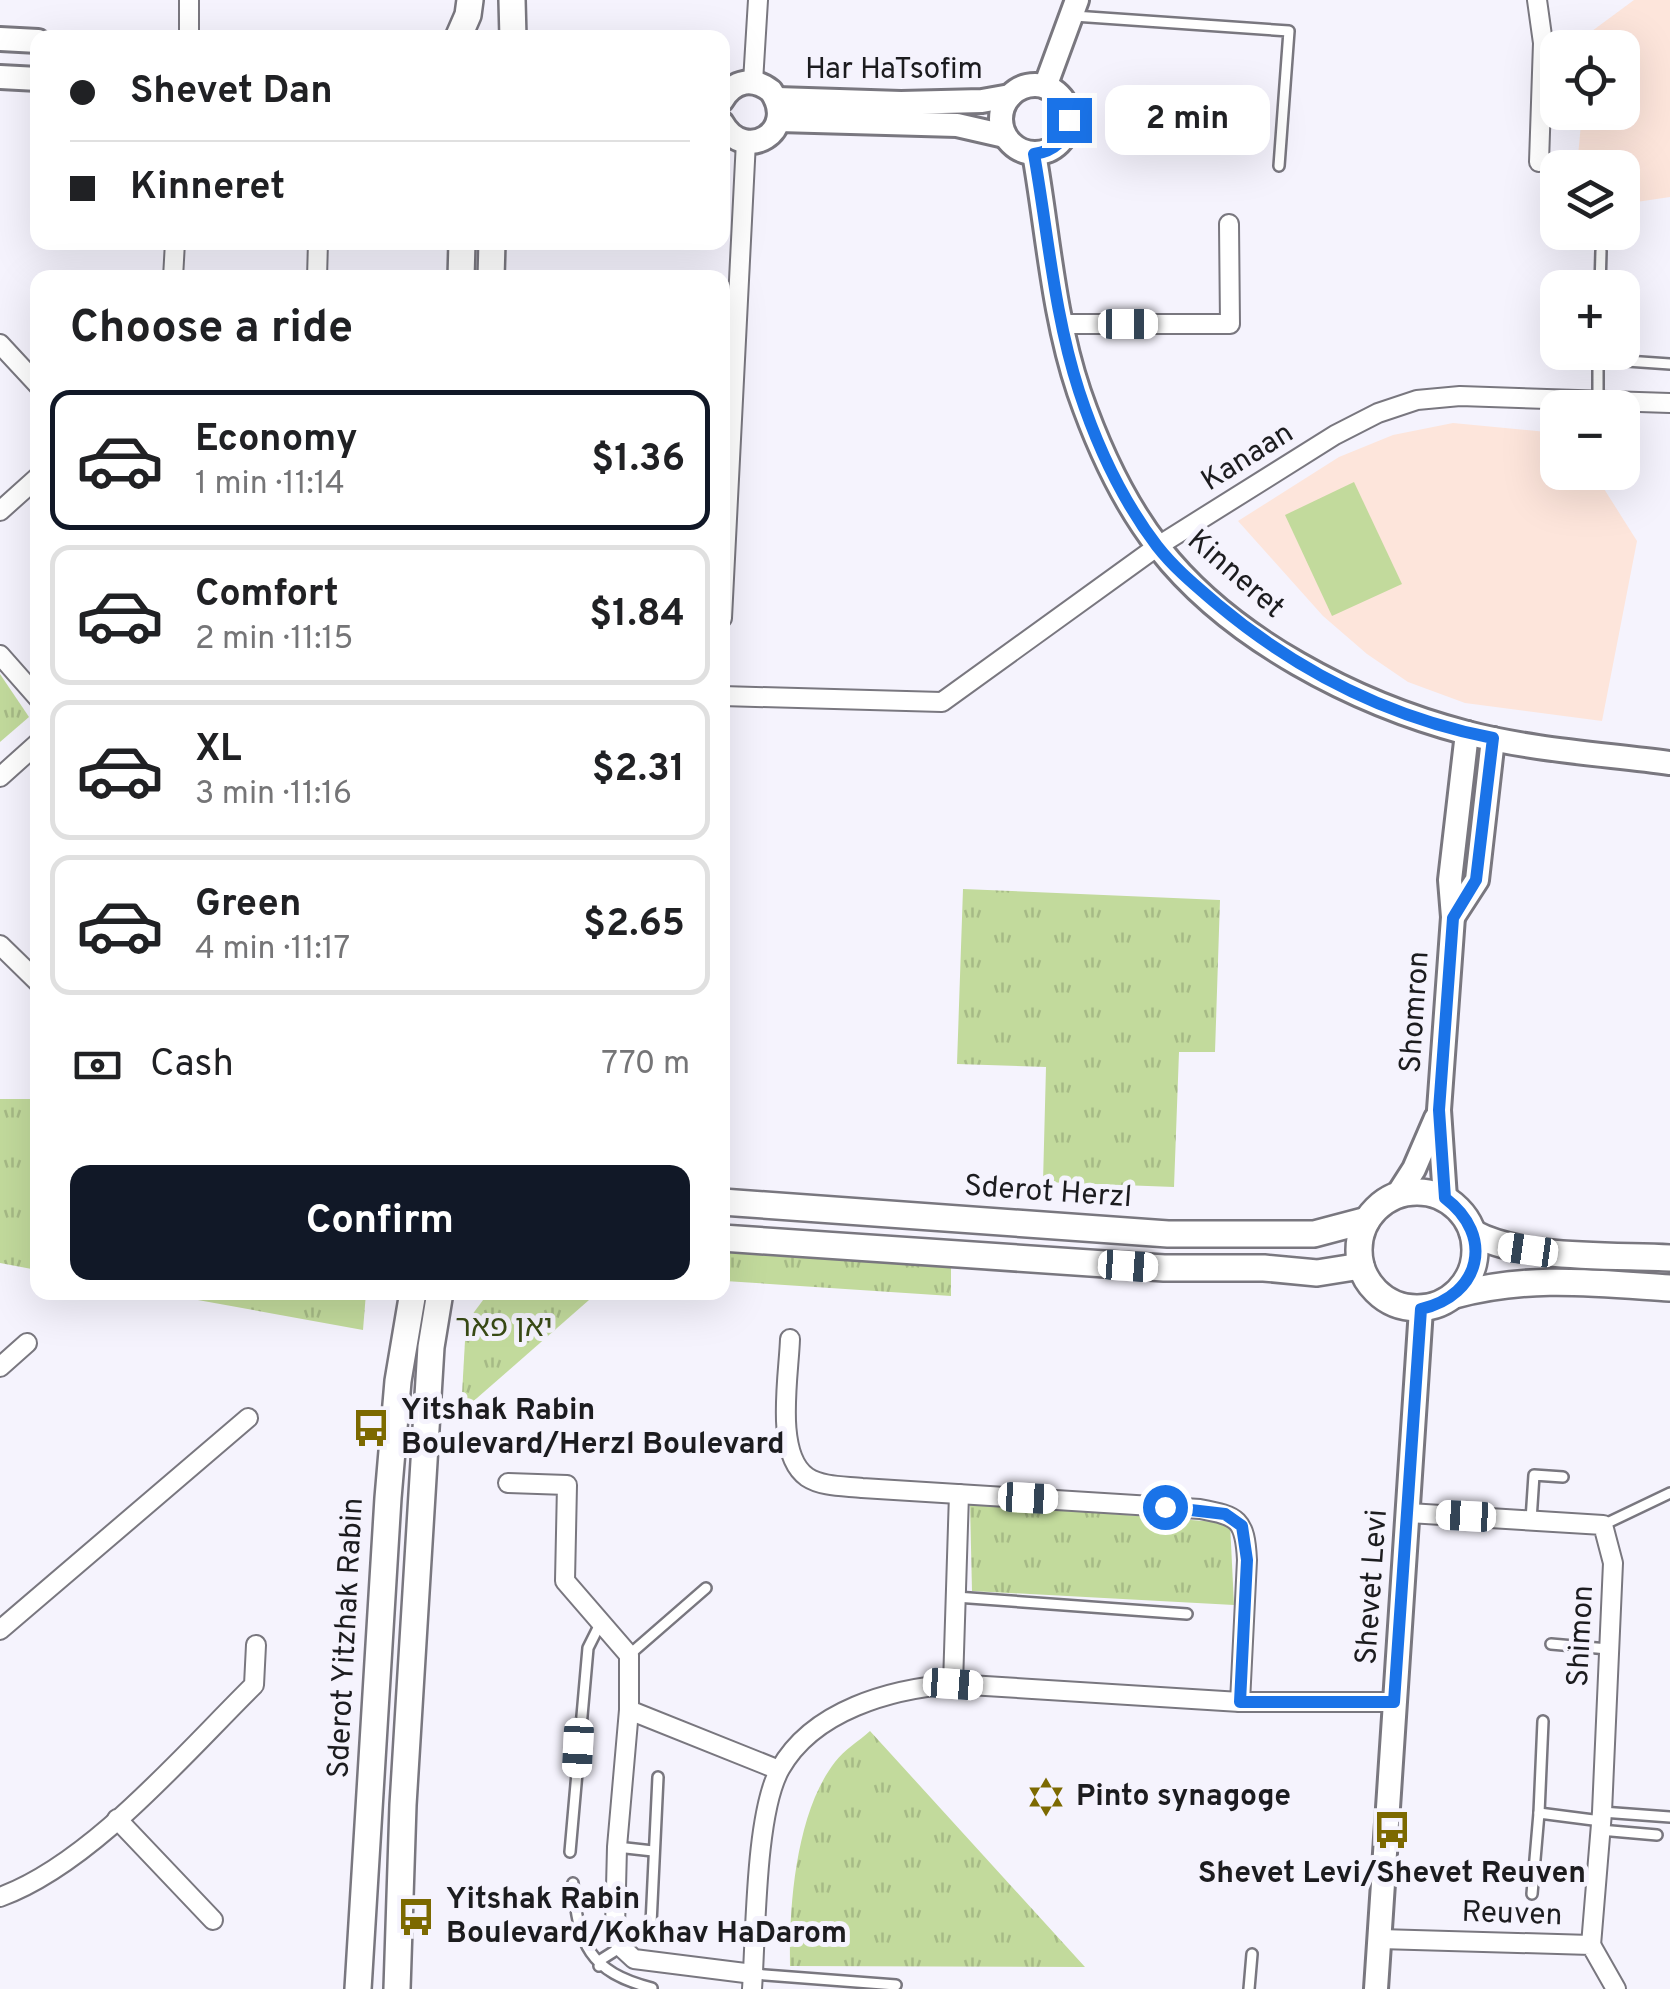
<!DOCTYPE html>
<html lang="en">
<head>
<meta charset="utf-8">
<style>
	body { margin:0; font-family:Overpass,"Noto Sans Hebrew",sans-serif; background:#f2f2f2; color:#202124; height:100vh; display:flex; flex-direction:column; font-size:38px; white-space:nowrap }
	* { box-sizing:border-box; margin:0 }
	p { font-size:32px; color:#757577 }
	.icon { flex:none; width:55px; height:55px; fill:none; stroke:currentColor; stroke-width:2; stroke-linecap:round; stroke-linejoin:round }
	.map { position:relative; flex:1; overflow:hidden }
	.drawer { position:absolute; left:30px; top:270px; width:700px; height:1030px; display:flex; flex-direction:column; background:#fff; border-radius:20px; box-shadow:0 10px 40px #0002 }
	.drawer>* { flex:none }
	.guide { position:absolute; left:30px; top:30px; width:700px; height:220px; border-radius:20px; box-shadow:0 10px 40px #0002; display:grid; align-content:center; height:220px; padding:0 40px; background:#fff }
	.controls { position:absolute; left:1540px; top:30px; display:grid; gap:20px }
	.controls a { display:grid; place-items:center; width:100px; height:100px; border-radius:20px; background:#fff; box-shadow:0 10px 40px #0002; font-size:50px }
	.end { position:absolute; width:45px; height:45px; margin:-22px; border:12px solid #1a73e8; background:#fff; box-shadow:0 0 0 5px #fff }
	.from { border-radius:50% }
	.bubble { position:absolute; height:70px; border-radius:20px; background:#fff; box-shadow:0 10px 40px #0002; font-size:32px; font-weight:700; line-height:70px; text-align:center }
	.car { position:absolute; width:30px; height:60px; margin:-30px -15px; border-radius:12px; box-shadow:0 0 8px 2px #0007; background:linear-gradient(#fff 24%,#345 0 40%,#fff 0 76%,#345 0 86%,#fff 0) }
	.guide b { display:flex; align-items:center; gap:35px; height:95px; font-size:38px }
	.guide b+b { border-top:2px solid #e0e0e0 }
	.guide i { width:25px; height:25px; background:#202124 }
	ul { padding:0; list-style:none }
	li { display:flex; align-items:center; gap:30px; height:140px; margin:0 20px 15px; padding:0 20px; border:5px solid #e0e0e0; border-radius:20px }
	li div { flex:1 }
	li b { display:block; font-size:38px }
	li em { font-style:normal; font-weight:700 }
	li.active { border-color:#111827 }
	li>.icon { width:90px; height:90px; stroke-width:1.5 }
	h2 { padding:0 40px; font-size:45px; line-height:120px }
	.pay { display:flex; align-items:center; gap:25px; height:110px; padding:0 40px; font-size:38px }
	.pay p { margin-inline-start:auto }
	.action { display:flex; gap:20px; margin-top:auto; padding:20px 40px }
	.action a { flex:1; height:115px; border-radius:20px; background:#111827; color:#fff; font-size:40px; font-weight:700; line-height:115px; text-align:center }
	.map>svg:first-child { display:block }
</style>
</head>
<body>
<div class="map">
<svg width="1670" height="1989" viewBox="0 0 1670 1989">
	<defs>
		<pattern id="grass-tufts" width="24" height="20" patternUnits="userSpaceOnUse" patternTransform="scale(2.5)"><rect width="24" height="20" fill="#c2da9c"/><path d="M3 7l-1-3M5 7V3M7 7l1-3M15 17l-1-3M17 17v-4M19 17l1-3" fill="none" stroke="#a6ba86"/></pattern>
	</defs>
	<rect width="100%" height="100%" fill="#f5f3fd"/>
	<!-- education -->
	<g fill="#fde5db">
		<polygon points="1634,0 1670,0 1670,197 1623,204 1622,168 1577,167 1582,113 1622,112 1622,48 1587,47 1588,34"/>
		<polygon points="1453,423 1557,433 1558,472 1594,473 1637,541 1602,721 1465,703 1408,682 1367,654 1323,616 1238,521 1339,457 1393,435"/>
	</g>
	<!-- grass -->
	<g fill="url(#grass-tufts)">
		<polygon points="0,674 29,717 0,742"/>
		<polygon points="963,889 1220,900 1215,1052 1179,1052 1174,1187 1043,1182 1046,1067 957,1064"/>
		<polygon points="0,1099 37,1099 37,1270 0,1263"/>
		<polygon points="723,1244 951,1256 951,1296 725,1281"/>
		<polygon points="489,1292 597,1293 461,1412 466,1323"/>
		<polygon points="159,1293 366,1293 363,1330"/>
		<polygon points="970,1503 1230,1523 1234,1605 972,1591"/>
		<path d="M870,1731L1085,1967L790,1966C789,1905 796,1812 835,1762C844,1750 859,1741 870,1731Z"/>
	</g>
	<!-- pitch -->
	<polygon fill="#c2da9c" points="1354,482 1402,584 1332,616 1285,515"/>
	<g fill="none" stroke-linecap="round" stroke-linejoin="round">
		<!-- service casing -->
		<g stroke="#79777f" stroke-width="14">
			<g id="service">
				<polyline points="1074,16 1289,31 1279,166"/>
				<polyline points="1600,288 1601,251"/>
				<polyline points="1598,352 1598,359 1670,364"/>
				<polyline points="1598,359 1598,399"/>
				<polyline points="1531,1520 1534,1475 1563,1477"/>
				<polyline points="1603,1525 1670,1493"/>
				<polyline points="956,1597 1187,1614"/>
				<polyline points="1551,1644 1608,1649"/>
				<polyline points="629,1655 706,1588"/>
				<polyline points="1602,1812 1670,1817"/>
				<polyline points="1539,1813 1543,1721"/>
				<polyline points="1600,1830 1657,1835"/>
				<polyline points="617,1847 653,1851"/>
				<polyline points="570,1852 588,1648 600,1624"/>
				<path d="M573,1883C578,1944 589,1972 652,1988"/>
				<polyline points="1532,1894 1539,1813 1601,1821"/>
				<polyline points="651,1924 658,1777"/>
				<polyline points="599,1966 602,1959 621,1947"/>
				<polyline points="753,1974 896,1985"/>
				<polyline points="1249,1989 1252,1954"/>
			</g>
		</g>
		<!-- minor casing -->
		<g stroke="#79777f" stroke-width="22">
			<g id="minor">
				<polyline points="1537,0 1543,43 1539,162"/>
				<polyline points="189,38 189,0"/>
				<polyline points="753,82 758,0"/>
				<polyline points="173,278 175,242"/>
				<polyline points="317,278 318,242"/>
				<polyline points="1061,324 1230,324 1229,224"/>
				<polyline points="0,344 38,385"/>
				<polyline points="0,511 38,477"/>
				<polyline points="722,618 746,141"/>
				<polyline points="0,655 38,698"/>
				<polyline points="722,696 942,702 1158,546 1335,435 1378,413 1417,400 1460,396 1670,403"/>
				<polyline points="0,777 38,743"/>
				<polyline points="0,945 38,982"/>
				<path d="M790,1339C789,1375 774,1454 807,1477C822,1487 845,1486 862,1488L1200,1509C1238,1516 1245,1519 1247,1560L1240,1702"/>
				<polyline points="0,1367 27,1343"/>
				<polyline points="508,1483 567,1485 565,1581 629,1655 629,1710 617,1847 615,1928 621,1947 634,1959 753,1974"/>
				<polyline points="1409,1513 1603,1525 1613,1563 1602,1812 1591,1945"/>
				<polyline points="0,1630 248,1418"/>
				<polyline points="953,1684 959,1494"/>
				<polyline points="629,1710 779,1770"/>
				<polyline points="117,1819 213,1920"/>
				<path d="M0,1897C91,1864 184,1754 254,1685L256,1645"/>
				<polyline points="1380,1939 1591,1945 1616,1989"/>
				<path d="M752,1989C756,1934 755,1814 780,1769C813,1710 891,1689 953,1684L1240,1702H1394"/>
			</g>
		</g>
		<!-- tertiary casing -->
		<g stroke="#79777f" stroke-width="28">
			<g id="tertiary">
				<polyline points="0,39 38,41"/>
				<polyline points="0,77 38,79"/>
				<circle cx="1035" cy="119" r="34"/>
				<polyline points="1045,87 1077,0"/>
				<polyline points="777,99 901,103 982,101 1010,96"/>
				<path d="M722,100C734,80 753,77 771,91C799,131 745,164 722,123"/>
				<polyline points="779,120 957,125 1005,136"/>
				<path d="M1034,153C1048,233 1053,315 1079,392C1098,447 1123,502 1159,548C1230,639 1356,704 1467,733C1532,750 1603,754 1670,763"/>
				<polyline points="1453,917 1477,880 1493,739"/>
				<polyline points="1398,1194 1414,1169 1436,1118"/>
				<polyline points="1445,1198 1439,1110 1453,917 1450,880 1467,733"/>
				<polyline points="1376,1989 1421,1309"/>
			</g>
		</g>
		<!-- secondary casing -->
		<g stroke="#79777f" stroke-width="30">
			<g id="secondary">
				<polyline points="512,0 513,38"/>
				<polyline points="458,38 468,15 470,0"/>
				<polyline points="461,278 462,242"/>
				<polyline points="491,278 492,242"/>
				<circle cx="1417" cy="1250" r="58"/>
				<polyline points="722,1202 1168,1234 1314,1234 1367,1220"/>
				<path d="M1473,1233C1522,1260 1614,1255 1670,1258"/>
				<polyline points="722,1238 1164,1268 1264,1268 1317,1273 1361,1266"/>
				<path d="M1455,1295C1529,1275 1594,1283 1670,1288"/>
				<polyline points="358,1989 388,1498 398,1381 413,1292"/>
				<polyline points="397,1989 403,1805 431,1347 440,1292"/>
			</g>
		</g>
		<!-- service -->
		<use href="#service" stroke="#fff" stroke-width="9"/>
		<!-- minor -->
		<use href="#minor" stroke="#fff" stroke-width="18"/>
		<!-- tertiary -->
		<use href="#tertiary" stroke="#fff" stroke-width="22"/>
		<!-- secondary -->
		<use href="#secondary" stroke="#fff" stroke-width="25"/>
	</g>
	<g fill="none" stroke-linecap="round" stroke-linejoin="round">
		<!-- route -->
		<path stroke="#1a73e8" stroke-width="12" d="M1069,120C1066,140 1054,151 1034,154C1048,233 1054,314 1079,391C1097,446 1122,500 1157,546C1175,569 1196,586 1217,604C1297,671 1390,718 1493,738L1476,880L1453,918L1439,1110L1445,1198C1495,1236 1481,1295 1421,1309L1394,1702H1240L1247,1560L1242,1526L1225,1514L1165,1507"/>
	</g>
	<!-- icons -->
	<defs>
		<g id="bus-bare" transform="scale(3)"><path d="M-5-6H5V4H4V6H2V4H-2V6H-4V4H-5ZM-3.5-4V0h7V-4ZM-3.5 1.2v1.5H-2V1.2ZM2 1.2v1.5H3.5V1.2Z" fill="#7c6900" stroke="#f5f3fd" stroke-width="2.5" paint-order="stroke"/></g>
		<g id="synagogue-bare" transform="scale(3)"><path d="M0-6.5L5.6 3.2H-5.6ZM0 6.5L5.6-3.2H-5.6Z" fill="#7c6900" stroke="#f5f3fd" stroke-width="2.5" paint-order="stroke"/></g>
	</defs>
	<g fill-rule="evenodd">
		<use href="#bus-bare" x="371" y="1428"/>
		<use href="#synagogue-bare" x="1046" y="1797"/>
		<use href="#bus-bare" x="1392" y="1830"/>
		<use href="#bus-bare" x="416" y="1917"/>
	</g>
	<g text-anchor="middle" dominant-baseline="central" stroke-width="10" stroke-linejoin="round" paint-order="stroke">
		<!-- street labels -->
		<g font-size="30" fill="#1c1c1f" stroke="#f5f3fd">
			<text x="894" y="70">Har HaTsofim</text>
			<text transform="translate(1248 458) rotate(-32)">Kanaan</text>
			<text transform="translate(1235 575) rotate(41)">Kinneret</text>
			<text transform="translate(1416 1012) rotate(-86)">Shomron</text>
			<text transform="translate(1048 1193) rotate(4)">Sderot Herzl</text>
			<text transform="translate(1373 1587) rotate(-86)">Shevet Levi</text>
			<text transform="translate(1582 1636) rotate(-87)">Shimon</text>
			<text transform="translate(347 1638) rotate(-87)">Sderot Yitzhak Rabin</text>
			<text transform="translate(1512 1915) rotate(2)">Reuven</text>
		</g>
		<!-- park labels -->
		<g font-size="30" fill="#394b15" stroke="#f5f3fd">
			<text x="504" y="1328">יאן פאר</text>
		</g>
		<!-- poi labels -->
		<g font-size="30" font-weight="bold" fill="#1c1c1f" stroke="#f5f3fd" text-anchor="start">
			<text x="401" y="1411">Yitshak Rabin<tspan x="401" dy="34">Boulevard/Herzl Boulevard</tspan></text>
			<text x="1076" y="1797">Pinto synagoge</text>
			<text x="1392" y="1874" text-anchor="middle">Shevet Levi/Shevet Reuven</text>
			<text x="446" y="1900">Yitshak Rabin<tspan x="446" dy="34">Boulevard/Kokhav HaDarom</tspan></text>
		</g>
	</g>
</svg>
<div class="controls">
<a><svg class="icon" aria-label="locate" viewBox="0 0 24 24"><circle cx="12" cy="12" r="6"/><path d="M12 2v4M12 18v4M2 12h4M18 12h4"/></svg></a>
<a><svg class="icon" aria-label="layers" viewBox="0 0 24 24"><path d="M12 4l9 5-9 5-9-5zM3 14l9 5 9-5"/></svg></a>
<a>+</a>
<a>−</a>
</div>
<i class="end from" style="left:1165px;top:1507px"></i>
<i class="end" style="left:1069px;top:120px"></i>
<div class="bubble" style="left:1105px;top:85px;width:165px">2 min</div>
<i class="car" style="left:1128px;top:324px;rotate:90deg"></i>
<i class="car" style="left:1528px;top:1250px;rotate:278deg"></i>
<i class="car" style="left:1128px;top:1266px;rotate:94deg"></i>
<i class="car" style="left:1028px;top:1498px;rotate:93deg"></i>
<i class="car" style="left:1466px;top:1516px;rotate:273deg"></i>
<i class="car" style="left:953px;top:1684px;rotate:94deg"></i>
<i class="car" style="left:578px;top:1748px;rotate:183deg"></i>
<div class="guide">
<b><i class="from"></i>Shevet Dan</b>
<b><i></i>Kinneret</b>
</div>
<section class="drawer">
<h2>Choose a ride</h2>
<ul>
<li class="active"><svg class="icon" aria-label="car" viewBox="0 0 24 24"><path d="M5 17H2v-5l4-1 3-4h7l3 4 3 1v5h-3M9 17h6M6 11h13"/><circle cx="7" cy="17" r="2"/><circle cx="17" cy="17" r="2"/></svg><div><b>Economy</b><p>1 min · 11:14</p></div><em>$1.36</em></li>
<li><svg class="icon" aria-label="car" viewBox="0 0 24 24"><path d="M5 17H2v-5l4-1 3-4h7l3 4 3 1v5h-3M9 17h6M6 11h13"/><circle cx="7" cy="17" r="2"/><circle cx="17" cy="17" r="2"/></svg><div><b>Comfort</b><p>2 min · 11:15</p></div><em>$1.84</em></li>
<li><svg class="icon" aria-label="car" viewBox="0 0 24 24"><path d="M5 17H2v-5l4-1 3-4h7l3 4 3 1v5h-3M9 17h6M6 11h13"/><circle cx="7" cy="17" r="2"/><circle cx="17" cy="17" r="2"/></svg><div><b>XL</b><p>3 min · 11:16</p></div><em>$2.31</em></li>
<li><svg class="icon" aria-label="car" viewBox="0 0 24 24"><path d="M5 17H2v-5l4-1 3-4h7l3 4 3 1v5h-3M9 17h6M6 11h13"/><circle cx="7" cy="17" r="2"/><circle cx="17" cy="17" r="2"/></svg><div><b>Green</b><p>4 min · 11:17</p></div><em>$2.65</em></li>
</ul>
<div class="pay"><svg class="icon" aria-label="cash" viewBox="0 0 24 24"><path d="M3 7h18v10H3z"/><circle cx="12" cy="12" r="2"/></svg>Cash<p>770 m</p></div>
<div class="action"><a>Confirm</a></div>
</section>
</div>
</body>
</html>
